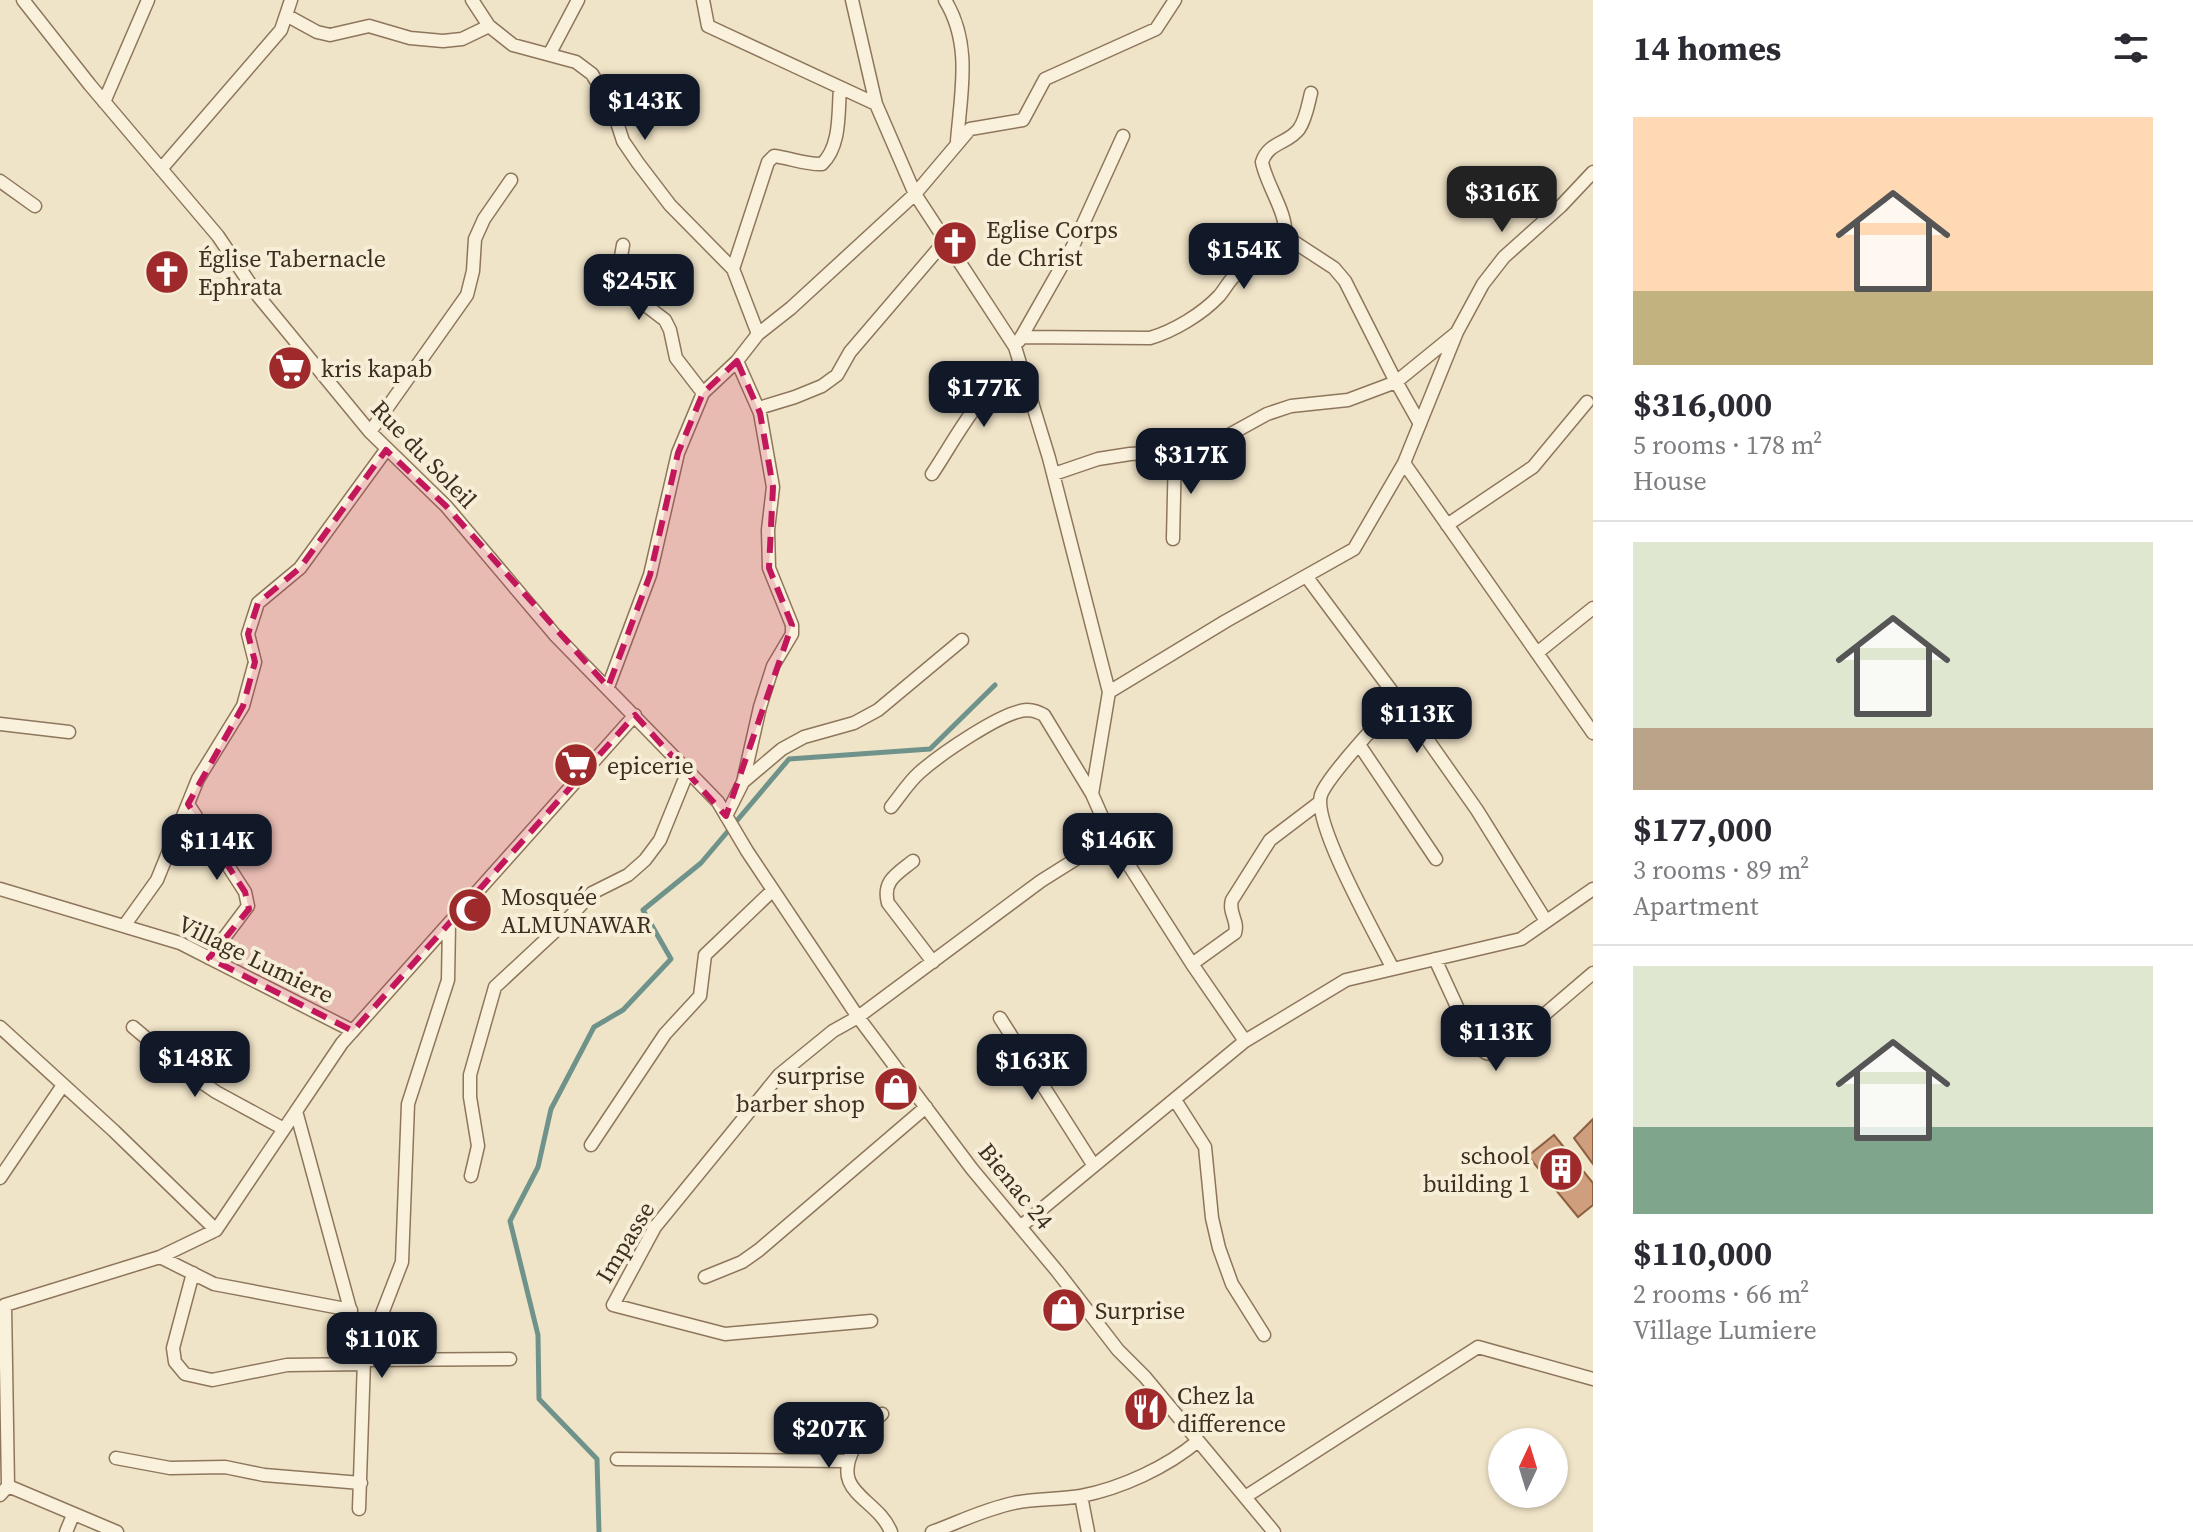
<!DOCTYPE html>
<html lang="en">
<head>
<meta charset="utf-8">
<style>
	:root { --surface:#fff; --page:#f7f7f7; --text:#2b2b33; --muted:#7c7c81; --line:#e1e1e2; --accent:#111827 }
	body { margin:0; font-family:"Source Serif 4",serif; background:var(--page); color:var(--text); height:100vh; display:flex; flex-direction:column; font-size:30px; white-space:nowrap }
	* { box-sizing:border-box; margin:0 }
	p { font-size:26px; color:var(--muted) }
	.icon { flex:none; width:44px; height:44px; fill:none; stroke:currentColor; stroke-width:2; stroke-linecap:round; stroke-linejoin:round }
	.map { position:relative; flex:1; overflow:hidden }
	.panel { display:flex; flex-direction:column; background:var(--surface); width:600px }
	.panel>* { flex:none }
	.needle { width:52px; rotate:4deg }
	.controls { position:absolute; left:1488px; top:1428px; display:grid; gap:16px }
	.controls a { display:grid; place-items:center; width:80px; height:80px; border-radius:50%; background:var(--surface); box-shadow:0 2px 6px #0004; font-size:40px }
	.price { position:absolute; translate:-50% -68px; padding:0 18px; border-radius:16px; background:var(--accent); color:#fff; font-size:26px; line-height:52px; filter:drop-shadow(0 2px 4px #0008) }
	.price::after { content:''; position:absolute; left:50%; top:48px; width:24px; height:18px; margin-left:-12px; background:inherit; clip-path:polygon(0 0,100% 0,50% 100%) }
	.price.selected { background:#222; color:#fff }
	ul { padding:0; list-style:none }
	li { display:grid; align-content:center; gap:16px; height:424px; padding:0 40px }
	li+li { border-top:2px solid var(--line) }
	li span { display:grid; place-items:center; height:248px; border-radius:0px; color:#555 }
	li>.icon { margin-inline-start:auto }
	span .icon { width:144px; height:144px; fill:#fffc; stroke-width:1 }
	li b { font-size:34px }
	h2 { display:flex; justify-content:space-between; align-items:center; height:96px; padding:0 40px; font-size:34px }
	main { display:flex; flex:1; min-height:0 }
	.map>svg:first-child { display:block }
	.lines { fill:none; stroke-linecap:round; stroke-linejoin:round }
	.stream { stroke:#6f938a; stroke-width:5 }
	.building { fill:#cf9f7d; stroke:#8d5f41; stroke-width:2 }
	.street-casing { stroke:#8d765c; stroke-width:15 }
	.street { stroke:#faf1dc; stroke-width:12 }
	.marked { fill:#c2185b; fill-opacity:0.2; stroke:#c2185b; stroke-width:6; stroke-dasharray:16 10; stroke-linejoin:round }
	.labels { text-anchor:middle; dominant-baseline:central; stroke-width:8; stroke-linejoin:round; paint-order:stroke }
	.poi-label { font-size:24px; fill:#3d2e20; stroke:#f7eed8; text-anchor:start }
	.street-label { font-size:24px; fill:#3d2e20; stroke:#f7eed8 }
</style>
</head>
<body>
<main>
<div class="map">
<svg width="1593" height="1532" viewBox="0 0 1593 1532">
	<rect width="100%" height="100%" fill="#f0e4c8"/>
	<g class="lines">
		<path class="stream" d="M599,1532L597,1459L539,1399L538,1335L510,1221L538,1167L551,1109L594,1027L623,1010L671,959L643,910L701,863L789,759L930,749L995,685"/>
	</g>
	<path class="building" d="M171,255L183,266L163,290L151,278Z
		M1593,1119V1164L1574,1138Z
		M1554,1135L1593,1183V1205L1578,1217L1528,1156Z"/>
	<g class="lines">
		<g class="street-casing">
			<path id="street" d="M23,0L90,85L218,236L259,297L370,432L446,506L555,635L718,802L747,851L858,1017L972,1169L1057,1271L1118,1350L1145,1377L1274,1532
				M472,0L489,26L513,45L576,62L592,74L612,107L623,141L638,163L670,205L733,269L758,334
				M703,0L708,26L876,104
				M852,0L876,104L915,194L1015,347L1049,458L1109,692L1092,794L1111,837L1192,964L1245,1041
				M945,0C972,44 961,92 957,141
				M286,15L317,32L330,35L369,26L410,38L443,41L462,39L489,26
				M550,53L578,0
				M104,102L148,0
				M161,169L281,30L291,0
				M0,181L35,206
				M1285,236L1334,268L1345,281L1393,376L1420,424
				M623,245L617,279L619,285L665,320L670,330L676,358L703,393
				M733,269L768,162L774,156C790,158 807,165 822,164C841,146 838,113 840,88
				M1021,337L1150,338C1174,331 1202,314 1219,296C1226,288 1230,278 1239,272C1255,261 1282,257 1285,233C1287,213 1266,184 1262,162C1268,142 1288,144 1299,129C1306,119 1308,105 1311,93
				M1019,341L1073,246L1123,136
				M759,408L795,397L822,386L837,375L850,352L945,241
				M370,432L467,295L473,271L475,239L484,219L511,180
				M1404,463L1593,733
				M932,474C957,437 980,387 1021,367
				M1054,474L1098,459L1130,454L1184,451L1209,446L1267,414L1291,406L1348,400L1396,382L1455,334
				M1447,525L1533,467L1587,402
				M1173,539L1175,452
				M1306,576L1420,729L1477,810L1546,921
				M1537,653L1593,608
				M608,687L650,575L678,453L703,393L737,361L758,334L791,308L915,194L970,129L1023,120L1045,79L1156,29L1175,0
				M1109,692L1226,621L1354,549L1404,463L1457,332L1483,284L1504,257L1561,206L1593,172
				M0,724L69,732
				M1360,746L1436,859
				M743,782L782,749L804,737L854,723L878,710L962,640
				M188,804L245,892L248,906L209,958
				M891,807C900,796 908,783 919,773C938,756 1002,711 1027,710C1034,710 1038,712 1044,715L1092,794
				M726,816L743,782L760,707L773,666L792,634V625L769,568L768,530L773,487L760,413L737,361
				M913,861C897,874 882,881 888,903L933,962
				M0,889L180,943L353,1031
				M124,926L157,880L198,779L243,706L255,662L248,634L258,603L300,568L386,450
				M1435,959L1475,1046L1486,1053L1497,1055L1593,973
				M1192,964L1235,933C1239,921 1228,913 1232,900L1270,840L1320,802
				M1393,969C1378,939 1312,823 1321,795C1328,775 1382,719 1398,700
				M1000,1018L1094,1166
				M0,1027L114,1131L216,1230
				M133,1027L184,1070L216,1092L284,1129
				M1175,1100L1205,1147L1212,1218L1219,1248L1232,1284L1264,1335
				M296,1111L364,1360L402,1262L408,1104L448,980L449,924
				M591,1145L665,1034L700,996L705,955L773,890
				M471,1176L478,1146L470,1097V1075L495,987L567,920L592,893L628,875L645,860L660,840L688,771
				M0,1178L63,1085
				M1020,1227L1245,1041L1346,980L1521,939L1593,889
				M160,1257L214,1284L351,1310
				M193,1273L173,1348L175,1362L185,1374L212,1380L287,1365L364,1364
				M705,1277L742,1262L759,1250L926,1107
				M871,1321L725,1334L613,1305L655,1227L779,1075L833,1031L858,1017L1041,881L1111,837
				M882,1414C869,1423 861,1434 854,1448C830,1494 877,1497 891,1532
				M116,1458L170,1468L225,1467L264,1475L361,1483
				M617,1459L847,1461
				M8,1486L117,1532
				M0,1495L8,1486L5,1305L160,1257L216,1230L342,1043L635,715
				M1081,1496L1088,1532
				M1245,1497L1478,1347L1593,1379
				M359,1509L364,1360L510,1359
				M66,1532L73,1515
				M932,1532C959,1522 985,1509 1014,1503C1036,1498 1059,1500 1081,1496C1122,1488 1167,1467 1198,1441"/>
		</g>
		<use href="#street" class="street"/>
	</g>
	<path class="marked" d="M737,361L760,413L773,487L769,568L792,625L726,816L635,715L353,1031L209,958L249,909L245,892L188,804L243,706L255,662L248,634L258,603L300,568L386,450L446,506L608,687L650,575L678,453L703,393Z"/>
	<defs>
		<g id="church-disc" transform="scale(2.3)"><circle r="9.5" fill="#9e2a2b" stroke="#f7eed8"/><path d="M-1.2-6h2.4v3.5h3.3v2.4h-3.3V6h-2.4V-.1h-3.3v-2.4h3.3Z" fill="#fff"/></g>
		<g id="supermarket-disc" transform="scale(2.3)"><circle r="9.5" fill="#9e2a2b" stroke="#f7eed8"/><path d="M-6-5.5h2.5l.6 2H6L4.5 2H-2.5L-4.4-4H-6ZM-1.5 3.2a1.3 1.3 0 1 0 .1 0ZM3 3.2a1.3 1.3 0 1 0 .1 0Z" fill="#fff"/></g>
		<g id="mosque-disc" transform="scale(2.3)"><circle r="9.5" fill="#9e2a2b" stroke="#f7eed8"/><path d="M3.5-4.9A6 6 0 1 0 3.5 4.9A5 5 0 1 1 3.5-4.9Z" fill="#fff"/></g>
		<g id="shop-disc" transform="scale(2.3)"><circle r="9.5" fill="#9e2a2b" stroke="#f7eed8"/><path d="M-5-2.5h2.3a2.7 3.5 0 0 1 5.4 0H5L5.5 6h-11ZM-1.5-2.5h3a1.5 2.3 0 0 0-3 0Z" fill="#fff"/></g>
		<g id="building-disc" transform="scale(2.3)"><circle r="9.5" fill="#9e2a2b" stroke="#f7eed8"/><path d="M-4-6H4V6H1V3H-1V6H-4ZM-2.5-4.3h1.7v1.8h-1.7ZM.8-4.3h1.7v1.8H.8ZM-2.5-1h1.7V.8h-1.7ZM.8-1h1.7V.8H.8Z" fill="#fff"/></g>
		<g id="restaurant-disc" transform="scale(2.3)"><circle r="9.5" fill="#9e2a2b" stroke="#f7eed8"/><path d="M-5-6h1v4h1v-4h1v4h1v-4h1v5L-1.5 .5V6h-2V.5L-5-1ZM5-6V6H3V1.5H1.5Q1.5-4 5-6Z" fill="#fff"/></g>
	</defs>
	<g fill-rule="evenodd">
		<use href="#church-disc" x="955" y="243"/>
		<use href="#church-disc" x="167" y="272"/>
		<use href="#supermarket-disc" x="290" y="368"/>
		<use href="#supermarket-disc" x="576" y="765"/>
		<use href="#mosque-disc" x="470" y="910"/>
		<use href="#shop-disc" x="896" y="1089"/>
		<use href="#building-disc" x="1561" y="1169"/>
		<use href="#shop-disc" x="1064" y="1310"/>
		<use href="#restaurant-disc" x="1146" y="1409"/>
	</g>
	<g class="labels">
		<g class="poi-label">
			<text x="986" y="229">Eglise Corps<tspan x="986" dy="28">de Christ</tspan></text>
			<text x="198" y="258">Église Tabernacle<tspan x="198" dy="28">Ephrata</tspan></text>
			<text x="321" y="368">kris kapab</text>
			<text x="607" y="765">epicerie</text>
			<text x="501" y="896">Mosquée<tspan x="501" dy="28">ALMUNAWAR</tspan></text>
			<text x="865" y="1075" text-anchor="end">surprise<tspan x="865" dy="28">barber shop</tspan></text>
			<text x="1530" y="1155" text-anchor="end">school<tspan x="1530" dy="28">building 1</tspan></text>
			<text x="1095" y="1310">Surprise</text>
			<text x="1177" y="1395">Chez la<tspan x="1177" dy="28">difference</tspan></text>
		</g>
		<g class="street-label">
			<text transform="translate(424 454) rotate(46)">Rue du Soleil</text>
			<text transform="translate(256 959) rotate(26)">Village Lumiere</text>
			<text transform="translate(1016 1186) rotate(51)">Bienac 24</text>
			<text transform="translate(625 1242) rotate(-59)">Impasse</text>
		</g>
	</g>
</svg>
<div class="controls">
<a><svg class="needle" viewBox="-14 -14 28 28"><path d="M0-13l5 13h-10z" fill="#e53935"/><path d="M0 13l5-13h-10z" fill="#7c7c81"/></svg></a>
</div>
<b class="price" style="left:645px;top:142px">$143K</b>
<b class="price selected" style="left:1502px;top:234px">$316K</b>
<b class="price" style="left:1244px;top:291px">$154K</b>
<b class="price" style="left:639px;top:322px">$245K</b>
<b class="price" style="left:984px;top:429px">$177K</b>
<b class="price" style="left:1191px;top:496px">$317K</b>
<b class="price" style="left:1417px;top:755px">$113K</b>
<b class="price" style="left:1118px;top:881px">$146K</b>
<b class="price" style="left:217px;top:882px">$114K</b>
<b class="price" style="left:1496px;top:1073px">$113K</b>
<b class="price" style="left:195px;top:1099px">$148K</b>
<b class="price" style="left:1032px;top:1102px">$163K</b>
<b class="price" style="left:382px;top:1380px">$110K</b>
<b class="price" style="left:829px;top:1470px">$207K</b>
</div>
<section class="panel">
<h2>14 homes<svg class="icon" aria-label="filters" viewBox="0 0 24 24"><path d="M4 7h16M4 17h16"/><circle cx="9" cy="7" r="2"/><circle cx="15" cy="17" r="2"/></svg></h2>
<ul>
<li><span style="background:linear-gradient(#ffd9b3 70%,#c2b280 0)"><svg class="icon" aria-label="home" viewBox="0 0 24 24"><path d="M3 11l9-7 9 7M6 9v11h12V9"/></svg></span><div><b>$316,000</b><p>5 rooms · 178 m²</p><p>House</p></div></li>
<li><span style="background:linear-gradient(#dfe7d0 75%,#b9a48a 0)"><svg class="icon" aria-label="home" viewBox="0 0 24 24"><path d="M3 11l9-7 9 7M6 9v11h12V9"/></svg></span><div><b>$177,000</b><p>3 rooms · 89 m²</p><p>Apartment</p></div></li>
<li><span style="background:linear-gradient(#dfe7d0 65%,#7fa58c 0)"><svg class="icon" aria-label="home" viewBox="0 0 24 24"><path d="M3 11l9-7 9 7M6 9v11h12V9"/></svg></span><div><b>$110,000</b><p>2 rooms · 66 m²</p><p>Village Lumiere</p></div></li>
</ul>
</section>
</main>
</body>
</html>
